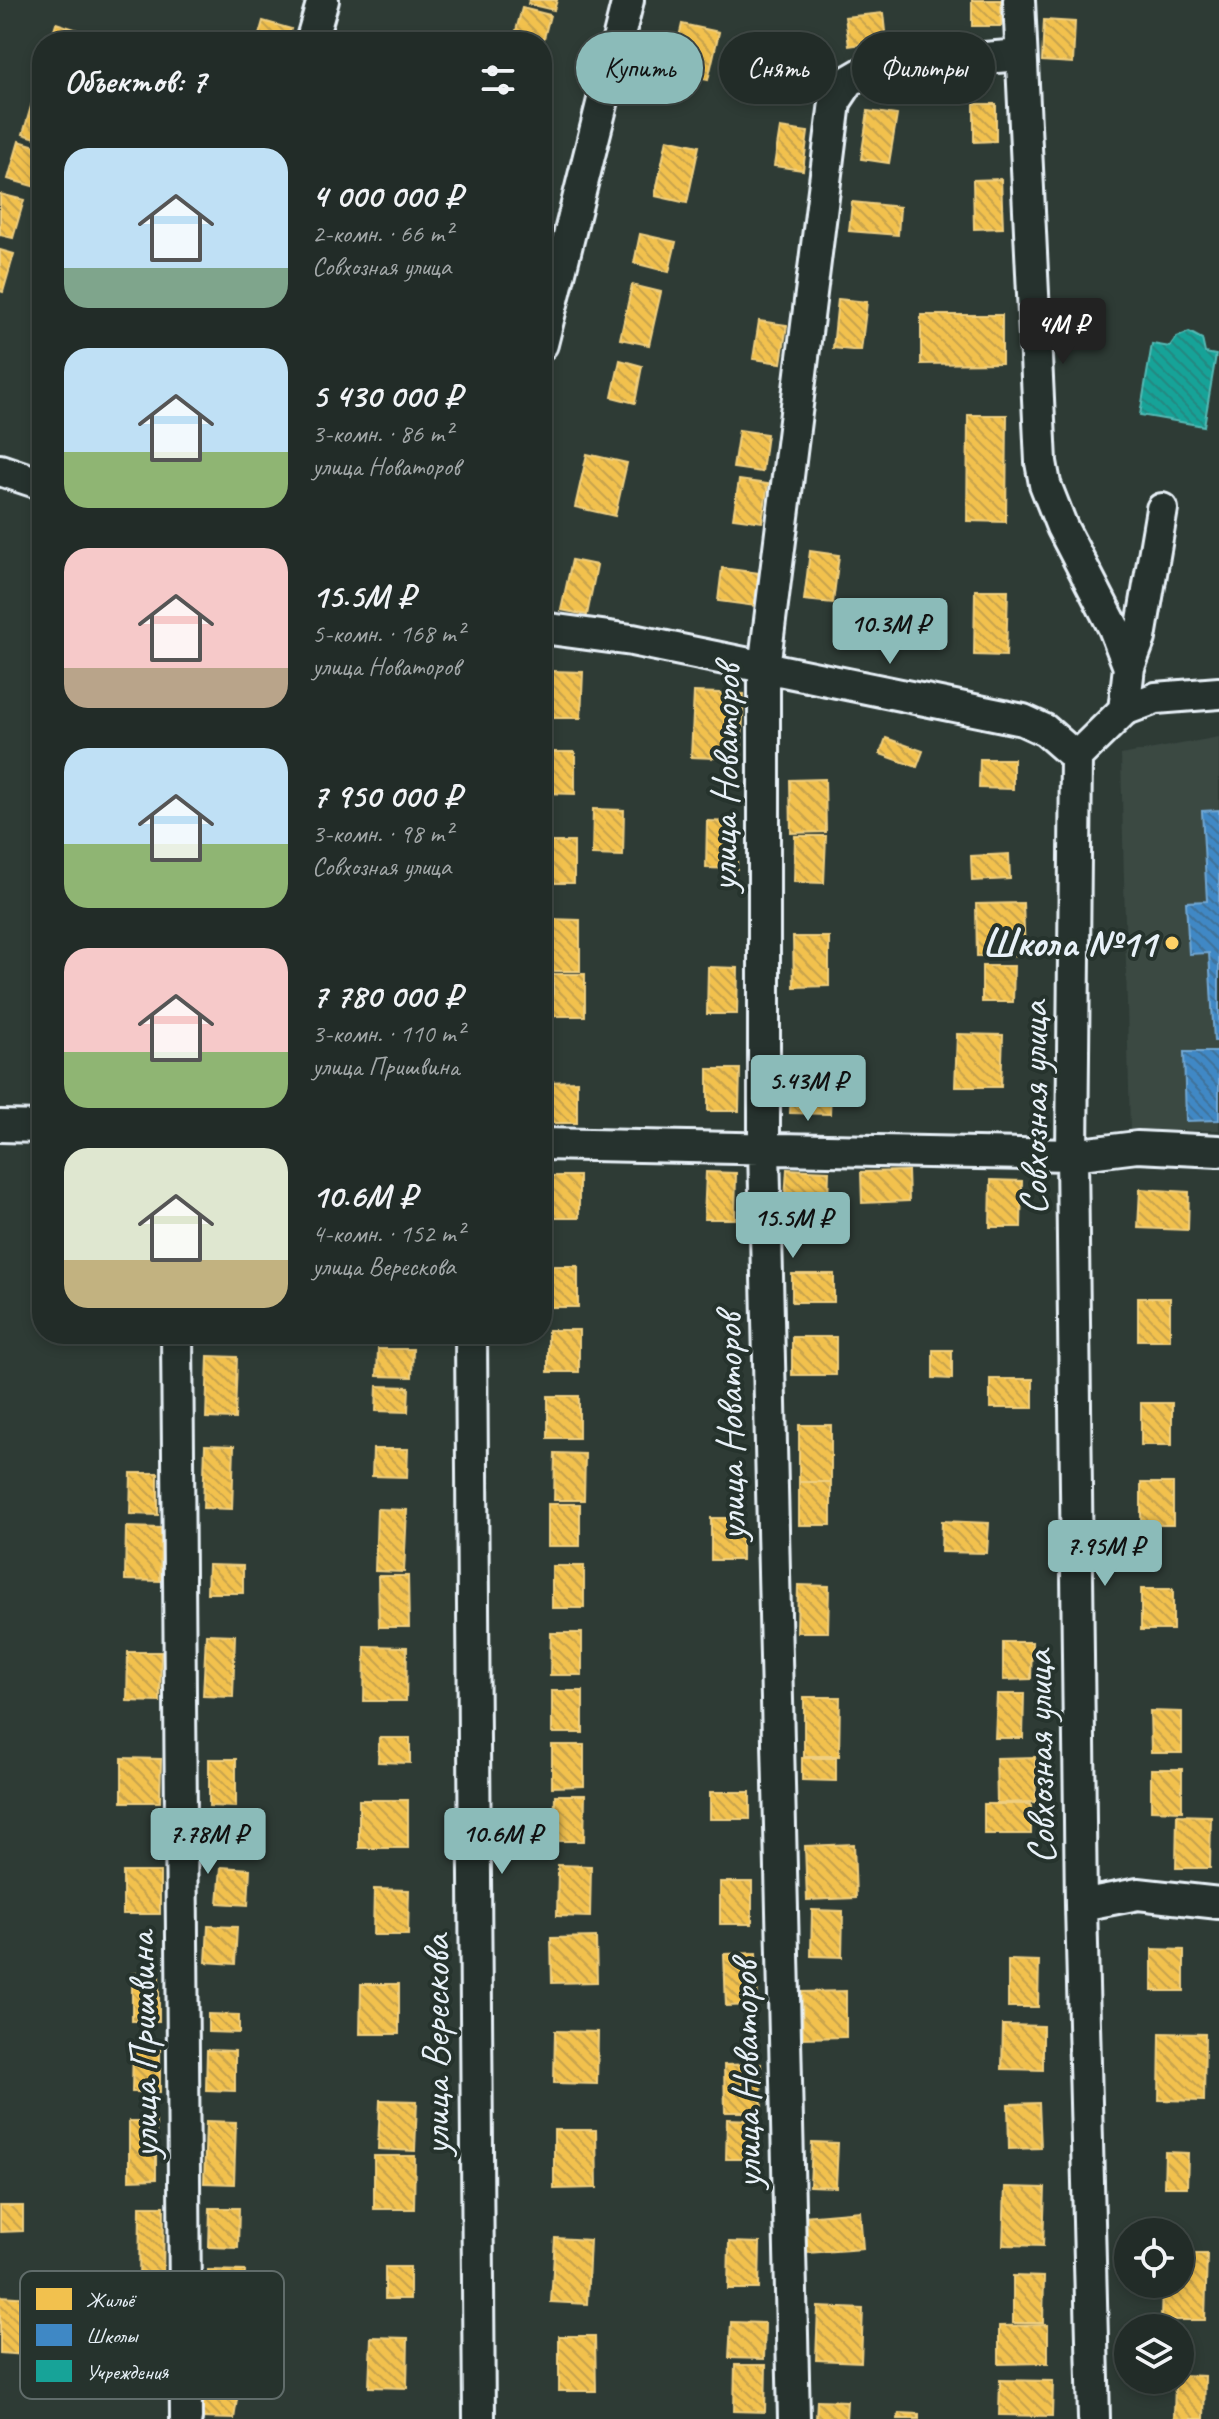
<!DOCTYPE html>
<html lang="ru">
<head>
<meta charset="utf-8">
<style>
	:root { --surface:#222c28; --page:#2a3430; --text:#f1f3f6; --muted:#a2a7a8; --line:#3f4845; --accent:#8bbbb9 }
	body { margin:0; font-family:Caveat,sans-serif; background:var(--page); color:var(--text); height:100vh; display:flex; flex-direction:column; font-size:30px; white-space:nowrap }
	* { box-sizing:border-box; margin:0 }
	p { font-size:26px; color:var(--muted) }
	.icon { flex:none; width:44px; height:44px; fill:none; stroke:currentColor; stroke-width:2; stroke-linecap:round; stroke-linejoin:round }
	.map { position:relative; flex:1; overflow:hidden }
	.details { position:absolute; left:32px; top:32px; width:520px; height:1312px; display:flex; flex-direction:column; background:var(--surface); border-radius:32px; box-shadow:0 4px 12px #0003,0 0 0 2px var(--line) }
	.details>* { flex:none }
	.guide { position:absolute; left:576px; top:32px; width:522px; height:72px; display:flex; gap:16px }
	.buttons { position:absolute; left:1114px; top:2218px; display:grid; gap:16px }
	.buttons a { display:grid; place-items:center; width:80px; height:80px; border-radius:50%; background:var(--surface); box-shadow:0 4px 12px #0003,0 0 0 2px var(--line); font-size:40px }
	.price { position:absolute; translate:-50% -68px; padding:0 18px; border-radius:8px; background:var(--accent); color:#111; font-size:26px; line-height:52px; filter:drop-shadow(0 2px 4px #0008) }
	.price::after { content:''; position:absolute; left:50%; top:48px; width:24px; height:18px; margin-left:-12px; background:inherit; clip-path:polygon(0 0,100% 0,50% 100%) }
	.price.selected { background:#222; color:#fff }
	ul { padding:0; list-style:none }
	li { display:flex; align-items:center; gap:24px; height:200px; padding:0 32px }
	li span { display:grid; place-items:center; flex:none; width:224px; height:160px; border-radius:24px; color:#555 }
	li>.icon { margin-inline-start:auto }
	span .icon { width:96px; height:96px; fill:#fffc; stroke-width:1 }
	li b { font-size:34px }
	h2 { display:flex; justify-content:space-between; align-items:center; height:96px; padding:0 32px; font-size:34px }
	.tag { padding:0 28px; border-radius:36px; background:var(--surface); box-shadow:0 4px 12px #0003,0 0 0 2px var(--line); font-size:28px; line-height:72px }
	.tag.selected { background:var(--accent); color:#111 }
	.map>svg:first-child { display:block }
	.built { fill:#3b4843 }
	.homes { fill:url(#homes-back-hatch); stroke:#efcf81; stroke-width:2 }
	.schools { fill:url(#schools-back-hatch); stroke:#72a8d4; stroke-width:2 }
	.public { fill:url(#public-back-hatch); stroke:#56bab5; stroke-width:2 }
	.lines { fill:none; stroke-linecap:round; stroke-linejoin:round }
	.minor-casing { stroke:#e8f1f8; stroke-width:36 }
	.minor { stroke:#26332d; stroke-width:30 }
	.poi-dot { fill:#ffd166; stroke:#26332d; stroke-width:3 }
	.labels { text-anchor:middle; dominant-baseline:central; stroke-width:8; stroke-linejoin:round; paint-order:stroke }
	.street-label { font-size:40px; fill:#e8f1f8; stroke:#26332d }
	.poi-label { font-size:40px; font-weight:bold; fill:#e8f1f8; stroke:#26332d; text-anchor:end }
	.key { fill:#26332d; stroke:#606c6a; stroke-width:2 }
	.key-label { font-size:22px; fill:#e8f1f8 }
</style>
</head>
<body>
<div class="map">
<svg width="1219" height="2419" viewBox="0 0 1219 2419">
	<defs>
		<pattern id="homes-back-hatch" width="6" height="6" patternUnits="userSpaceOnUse" patternTransform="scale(2)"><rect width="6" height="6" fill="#f2c14e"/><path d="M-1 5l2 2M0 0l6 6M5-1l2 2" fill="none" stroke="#c7a34d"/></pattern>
		<pattern id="schools-back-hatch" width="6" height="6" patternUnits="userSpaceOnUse" patternTransform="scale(2)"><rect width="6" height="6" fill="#3f88c5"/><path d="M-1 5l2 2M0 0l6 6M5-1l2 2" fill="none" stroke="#41729a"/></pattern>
		<pattern id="public-back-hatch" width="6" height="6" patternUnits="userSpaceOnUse" patternTransform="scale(2)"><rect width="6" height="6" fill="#17a398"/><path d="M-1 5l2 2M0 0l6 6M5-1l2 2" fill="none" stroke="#258881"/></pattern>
	</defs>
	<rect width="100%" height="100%" fill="#2e3b35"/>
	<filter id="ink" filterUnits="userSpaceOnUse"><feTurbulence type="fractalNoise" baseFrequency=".0125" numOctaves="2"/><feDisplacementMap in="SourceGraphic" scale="16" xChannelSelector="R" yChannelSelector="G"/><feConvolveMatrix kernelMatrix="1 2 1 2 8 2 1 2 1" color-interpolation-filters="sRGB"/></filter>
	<g filter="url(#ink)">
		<path class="built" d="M1219,737V1130L1130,1131L1121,755Z"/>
		<path class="homes" d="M529,0H557L554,10L528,4Z
			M972,0H1001V26H972Z
			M522,8L550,15L542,46V42H513Z
			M883,13L886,41L849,46L845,17Z
			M1044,20L1075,22L1073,63L1042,61Z
			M263,21L291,29L287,42H257Z
			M56,23L93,35L91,42H50Z
			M682,24L719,32L708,80L671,72Z
			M34,96L42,99V140L23,134Z
			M974,104H996V141L974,142Z
			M868,111L897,115L889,163L861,159Z
			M780,128L808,132L803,170L774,166Z
			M667,139L699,146L687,203L655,196Z
			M19,141L42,148V166L36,187L8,179Z
			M1001,179L1003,228L974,229L973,180Z
			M0,194L24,200L13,238L0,235Z
			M852,202L900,207L898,235L849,231Z
			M640,234L676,242L669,272L634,263Z
			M0,250L14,254L3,292L0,291Z
			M632,285L661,292L649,345L620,339Z
			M838,299L867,302L861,351L833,348Z
			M921,315H1002V363L921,364Z
			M759,321L787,325L781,363L753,359Z
			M620,360L642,366L635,403L612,397Z
			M968,415H1007L1006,522L967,521Z
			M739,430L767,434L762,472L733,468Z
			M587,454L627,463L615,516L575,507Z
			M739,480L768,484L762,522L733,518Z
			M810,551L839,555L833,603L804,600Z
			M572,560L597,565L587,615L561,610Z
			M722,568L760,573L755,606L718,601Z
			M975,590H1008L1006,656L974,655Z
			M897,614L929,616L928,639L896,638Z
			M552,671L583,672L581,718H551Z
			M694,692L744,694L741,759L691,757Z
			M886,738L923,751L917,767L880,754Z
			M543,752H575V794L543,793Z
			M980,759H1013V789L979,788Z
			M825,779L826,832L791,833L790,780Z
			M593,809L624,810L623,856L592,855Z
			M707,821L738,822L737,869L706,868Z
			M795,836H826L824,883L794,882Z
			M543,842H574V883H543Z
			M1009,854L1010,879L972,881L971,856Z
			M1023,903L1025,955L977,956L976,904Z
			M550,919L580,920V971H550Z
			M793,937H829V986L794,987Z
			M982,966H1014L1013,1002H982Z
			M708,967L738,968L737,1014H707Z
			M553,974H585V1016H553Z
			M957,1034L1003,1035L1001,1087H955Z
			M792,1064L832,1065L830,1114L790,1113Z
			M708,1069H740L739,1111H708Z
			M577,1081V1123H545V1082Z
			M787,1169L829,1171L828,1202L785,1200Z
			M908,1171L909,1201L862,1203L861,1172Z
			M706,1172L736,1173L735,1219H704Z
			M547,1176H579V1218H547Z
			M991,1180L1022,1181L1021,1227H990Z
			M1140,1189L1189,1192L1188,1230L1138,1228Z
			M546,1266H578V1307H546Z
			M792,1274H834V1302H792Z
			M1138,1298H1170V1340H1138Z
			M548,1330H579V1372H548Z
			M792,1337H836V1375H792Z
			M378,1349H413L412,1377L377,1376Z
			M933,1350H952V1379L933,1378Z
			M208,1356L237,1357L235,1419L206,1418Z
			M990,1379H1033V1408H990Z
			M377,1386L409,1387L408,1412L376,1411Z
			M548,1396H579V1438H548Z
			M1141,1403H1172V1445H1141Z
			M799,1425H831V1482H799Z
			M205,1445L234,1446L232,1509L203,1508Z
			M373,1449H408L407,1477L372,1476Z
			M555,1453L585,1454L584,1500H554Z
			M131,1473H158V1515L130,1514Z
			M799,1482H831V1525H799Z
			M1141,1483H1173V1525H1141Z
			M548,1504H580V1546H548Z
			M377,1509L407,1510L404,1572L375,1571Z
			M711,1518H742V1560H711Z
			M942,1521L989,1523L987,1553L941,1552Z
			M126,1527L161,1528L160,1581L125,1580Z
			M208,1565L243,1566V1593H207Z
			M552,1566H584V1608H552Z
			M378,1576H408L409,1627H379Z
			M798,1585L829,1586L828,1632H797Z
			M1141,1589H1173V1630H1141Z
			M551,1633H582V1675H550Z
			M206,1634L235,1635L233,1697L203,1696Z
			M1003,1642H1032L1031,1679L1003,1680Z
			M365,1646L407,1647L406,1701H364Z
			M128,1652H161L160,1702L127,1701Z
			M552,1691H583V1733H552Z
			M997,1694H1024L1023,1738H995Z
			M804,1697H840L839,1756H804Z
			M1150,1711L1182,1712V1753H1151Z
			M379,1738H410V1763L378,1762Z
			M552,1745H584V1786L552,1787Z
			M1035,1757L1036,1802L997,1803L996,1758Z
			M122,1758L161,1759L160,1802H122Z
			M802,1758H836V1781L802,1780Z
			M209,1759H236V1807L209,1806Z
			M1151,1769H1182V1811L1151,1810Z
			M710,1792H750V1819H710Z
			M555,1795H585L584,1841H554Z
			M359,1800H408V1848H359Z
			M984,1804H1031V1834H984Z
			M1177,1815L1211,1816L1210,1868H1176Z
			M854,1844L856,1898L807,1900L805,1846Z
			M558,1865L591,1866L590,1917L557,1916Z
			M221,1867L250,1869L248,1905L218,1903Z
			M123,1872H160V1914H123Z
			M720,1882H752V1924H720Z
			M374,1889L409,1890L408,1935H373Z
			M812,1910L843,1911L842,1957L811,1956Z
			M208,1926L237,1927L235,1964L206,1962Z
			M596,1937L597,1982L552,1983L551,1938Z
			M1152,1949L1184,1950V1991H1152Z
			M756,1953L758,2005L726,2006L724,1954Z
			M1008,1960L1039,1961L1038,2007H1008Z
			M132,1973L159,1974V2021H132Z
			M361,1984H399V2034H360Z
			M846,1991V2037L803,2038L802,1992Z
			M208,2014L239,2015V2033L208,2032Z
			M1003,2025L1043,2026V2070L1002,2069Z
			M555,2031L598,2032L597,2084L554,2083Z
			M1160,2033L1205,2034L1204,2101L1159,2100Z
			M133,2044H160V2092H132Z
			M207,2050L235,2051V2091L206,2090Z
			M761,2064L762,2112H725L724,2065Z
			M380,2100L417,2101L415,2151L378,2149Z
			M1039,2103L1041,2148L1009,2149L1008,2104Z
			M727,2119L752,2120V2159H726Z
			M129,2121H156V2179L129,2180Z
			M206,2121L236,2122L234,2184L204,2183Z
			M554,2130H596L597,2188L554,2189Z
			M812,2142L838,2143L836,2187L810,2186Z
			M1165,2152L1188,2153L1187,2187H1164Z
			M374,2156H415L414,2209H374Z
			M1005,2187L1045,2188L1043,2246L1003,2245Z
			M0,2206H23V2231L0,2232Z
			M140,2206H164L163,2285H139Z
			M210,2208H239L238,2248L209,2247Z
			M860,2211L863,2249L807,2253L804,2216Z
			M555,2238L590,2240L587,2304L551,2302Z
			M729,2242L760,2243L759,2289H728Z
			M1180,2254H1207L1205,2320H1161L1162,2284H1180Z
			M385,2267H410V2299H385Z
			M208,2270L245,2271L243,2321L206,2320Z
			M1013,2276L1044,2277L1043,2323H1013Z
			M0,2296L30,2298L26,2355L0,2353Z
			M818,2307L863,2309L861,2362L816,2360Z
			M731,2322L765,2323L764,2359L729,2358Z
			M1048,2325V2363L999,2364V2326Z
			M559,2336H595L596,2391H559Z
			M371,2337L408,2338L407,2388L369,2387Z
			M735,2365H766L765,2412L734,2411Z
			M209,2369L241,2373L234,2419L201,2418Z
			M1180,2375L1205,2376L1204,2419H1174L1175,2380H1180Z
			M1000,2380L1053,2381L1052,2416L999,2415Z
			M817,2400L847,2401L846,2419H816Z
			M899,2413L919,2414V2419H898Z"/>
		<path class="schools" d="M1219,810V1041H1214L1209,953L1189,954L1186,902L1207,901L1202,811Z
			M1184,1052H1219V1120L1186,1121Z"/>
		<path class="public" d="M1189,332L1202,339L1205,353L1216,355L1204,426L1140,415L1152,344L1170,347L1177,337Z"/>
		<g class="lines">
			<g class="minor-casing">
				<path id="minor" d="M1019,0L1041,462L1045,484L1062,527L1114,628L1129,667L1124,710
					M311,42L323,0
					M542,344L628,0
					M0,470L42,484
					M542,628L632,640L1023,720L1045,730L1076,757L1124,710L1156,698L1219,693
					M1129,667L1140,638L1162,509
					M1076,757L1072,1155L1081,1905L1094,2419
					M0,1126L42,1127
					M542,1144L1072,1155L1137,1147L1219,1151
					M177,1334L186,2419
					M471,1334L479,2419
					M1081,1905L1138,1894L1219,1903
					M794,2419L764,1149V668L835,102L849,81L873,67L1021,55"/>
			</g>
			<use href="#minor" class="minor"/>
		</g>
	</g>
	<circle class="poi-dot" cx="1172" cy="943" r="8"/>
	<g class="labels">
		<g class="street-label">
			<text transform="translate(725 778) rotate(-89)">улица Новаторов</text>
			<text transform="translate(1034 1108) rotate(-90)">Совхозная улица</text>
			<text transform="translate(730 1427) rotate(-91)">улица Новаторов</text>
			<text transform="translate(1040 1757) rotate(-91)">Совхозная улица</text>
			<text transform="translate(143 2045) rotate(-91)">улица Пришвина</text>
			<text transform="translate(436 2045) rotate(-90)">улица Верескова</text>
			<text transform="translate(746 2075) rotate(-91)">улица Новаторов</text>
		</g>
		<g class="poi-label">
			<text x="1156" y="943">Школа №11</text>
		</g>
	</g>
	<rect x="20" y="2271" width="264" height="128" rx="12" class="key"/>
	<rect x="36" y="2288" width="36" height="22" fill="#f2c14e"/>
	<rect x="36" y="2324" width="36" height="22" fill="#3f88c5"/>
	<rect x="36" y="2360" width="36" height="22" fill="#17a398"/>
	<g class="key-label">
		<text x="86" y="2307">Жильё</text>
		<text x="86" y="2343">Школы</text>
		<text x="86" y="2379">Учреждения</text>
	</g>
</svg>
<div class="buttons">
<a><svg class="icon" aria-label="locate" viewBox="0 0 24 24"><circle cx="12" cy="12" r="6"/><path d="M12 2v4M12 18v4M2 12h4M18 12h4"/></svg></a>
<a><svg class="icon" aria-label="layers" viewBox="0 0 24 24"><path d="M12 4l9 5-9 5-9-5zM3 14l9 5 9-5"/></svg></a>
</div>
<b class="price selected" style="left:1063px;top:366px">4M ₽</b>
<b class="price" style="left:890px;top:666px">10.3M ₽</b>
<b class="price" style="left:808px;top:1123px">5.43M ₽</b>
<b class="price" style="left:793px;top:1260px">15.5M ₽</b>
<b class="price" style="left:1105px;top:1588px">7.95M ₽</b>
<b class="price" style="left:208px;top:1876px">7.78M ₽</b>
<b class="price" style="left:502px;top:1876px">10.6M ₽</b>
<div class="guide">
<a class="tag selected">Купить</a>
<a class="tag">Снять</a>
<a class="tag">Фильтры</a>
</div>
<section class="details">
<h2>Объектов: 7<svg class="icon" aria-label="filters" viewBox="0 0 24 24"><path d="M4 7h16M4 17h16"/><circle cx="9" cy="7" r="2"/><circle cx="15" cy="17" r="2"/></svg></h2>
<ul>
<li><span style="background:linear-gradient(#bfe0f5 75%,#7fa58c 0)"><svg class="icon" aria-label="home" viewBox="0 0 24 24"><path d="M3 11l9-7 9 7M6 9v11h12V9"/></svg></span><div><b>4 000 000 ₽</b><p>2-комн. · 66 m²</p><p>Совхозная улица</p></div></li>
<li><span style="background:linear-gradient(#bfe0f5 65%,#8fb573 0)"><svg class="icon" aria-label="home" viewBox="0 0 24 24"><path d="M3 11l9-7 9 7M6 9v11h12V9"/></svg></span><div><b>5 430 000 ₽</b><p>3-комн. · 86 m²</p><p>улица Новаторов</p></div></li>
<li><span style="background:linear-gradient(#f6c9c9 75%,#b9a48a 0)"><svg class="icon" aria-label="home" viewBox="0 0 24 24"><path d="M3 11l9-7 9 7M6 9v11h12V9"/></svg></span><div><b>15.5M ₽</b><p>5-комн. · 168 m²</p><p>улица Новаторов</p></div></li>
<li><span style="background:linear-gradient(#bfe0f5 60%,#8fb573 0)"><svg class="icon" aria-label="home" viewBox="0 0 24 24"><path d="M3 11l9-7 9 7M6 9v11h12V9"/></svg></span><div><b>7 950 000 ₽</b><p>3-комн. · 98 m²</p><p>Совхозная улица</p></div></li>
<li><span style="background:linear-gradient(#f6c9c9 65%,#8fb573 0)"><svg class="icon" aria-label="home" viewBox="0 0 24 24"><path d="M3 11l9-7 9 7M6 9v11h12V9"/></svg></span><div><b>7 780 000 ₽</b><p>3-комн. · 110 m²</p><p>улица Пришвина</p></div></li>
<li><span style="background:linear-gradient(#dfe7d0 70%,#c2b280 0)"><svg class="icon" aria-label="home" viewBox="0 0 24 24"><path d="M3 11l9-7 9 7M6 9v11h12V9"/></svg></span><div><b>10.6M ₽</b><p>4-комн. · 152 m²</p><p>улица Верескова</p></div></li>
</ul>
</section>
</div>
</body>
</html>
